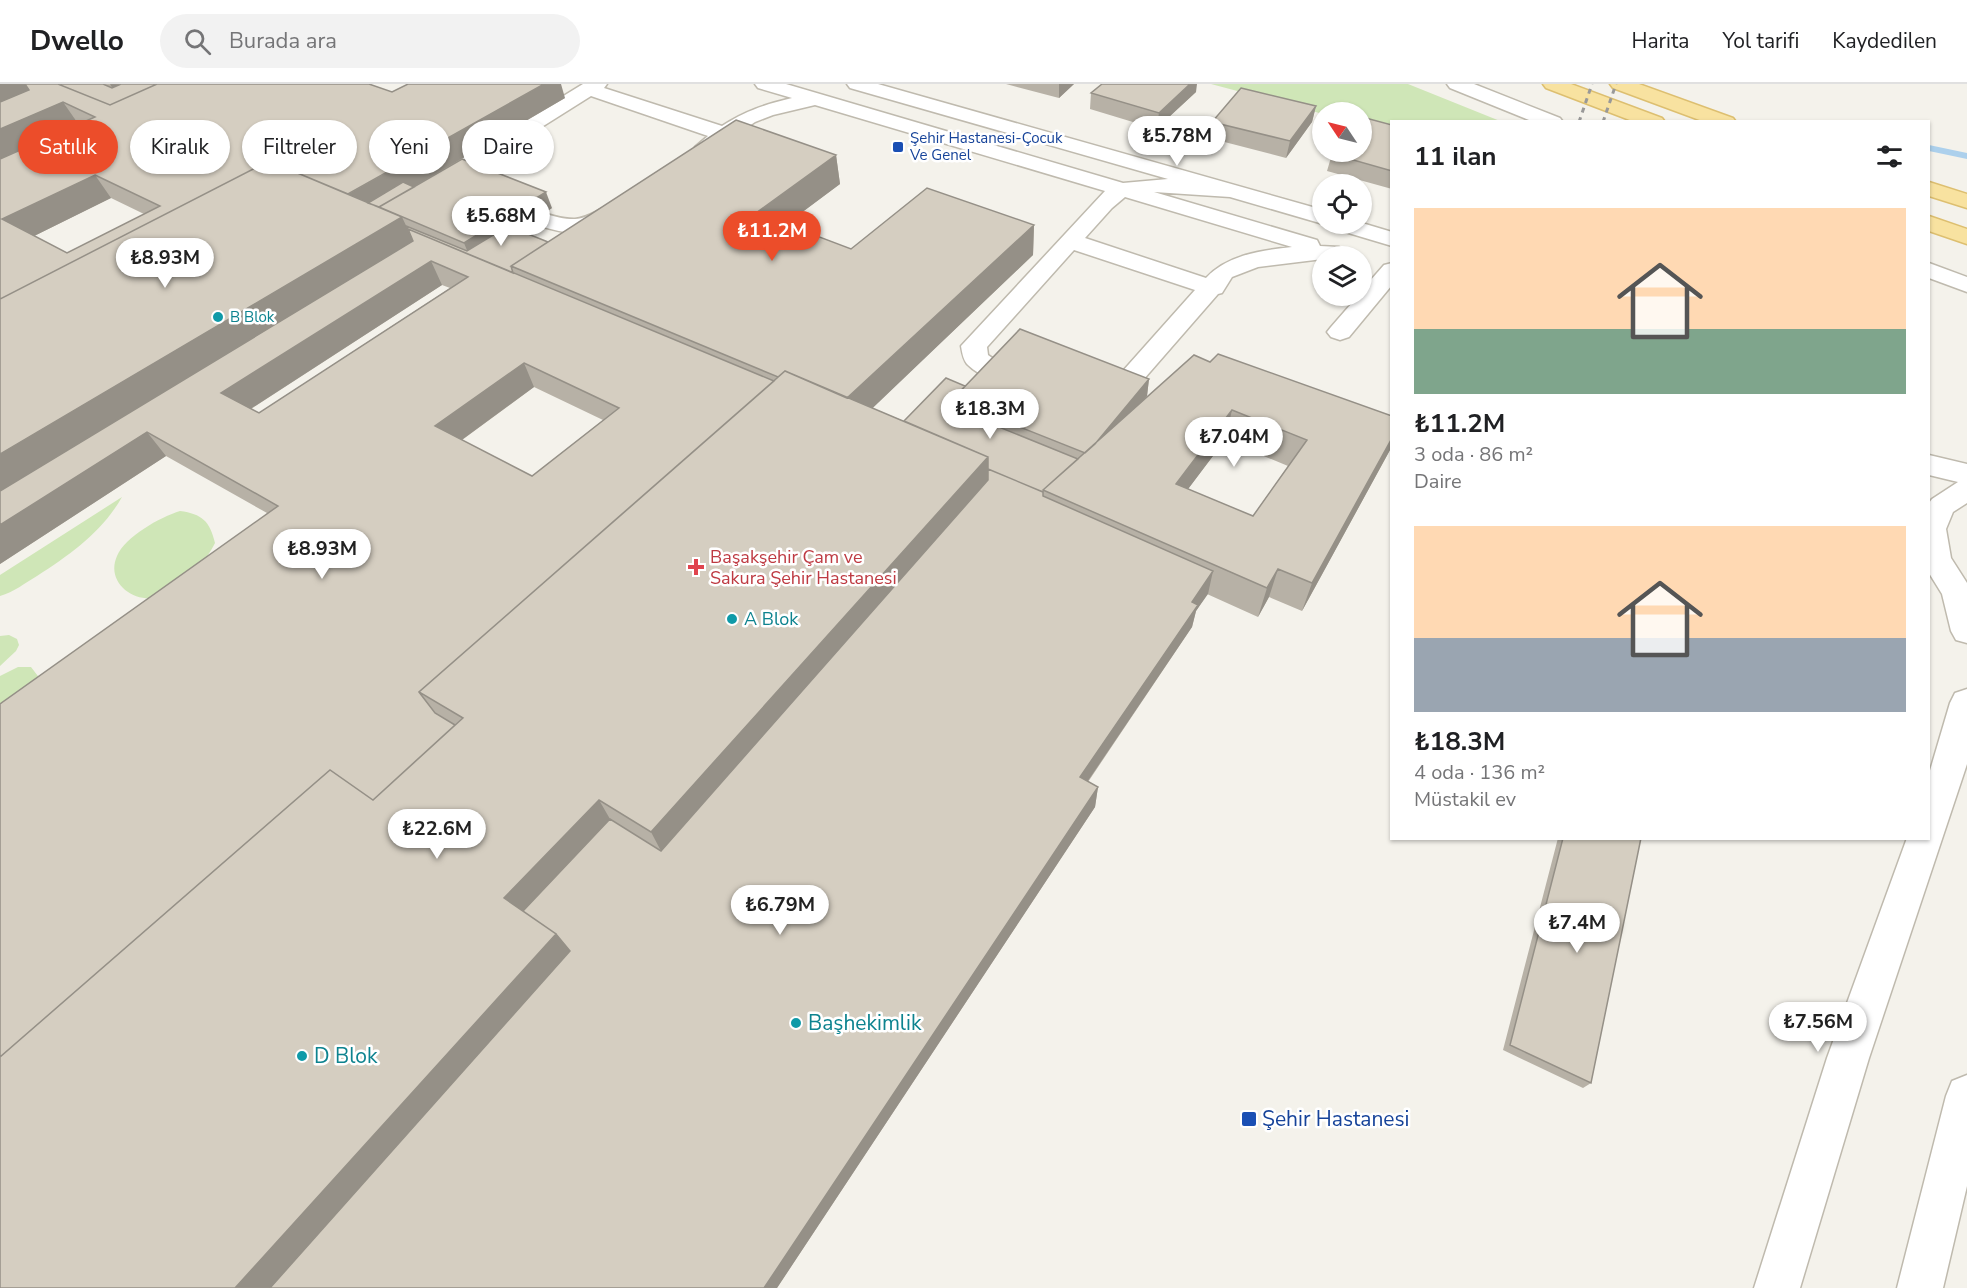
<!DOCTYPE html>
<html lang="tr">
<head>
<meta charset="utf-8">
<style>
	:root { --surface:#fff; --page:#f2f2f2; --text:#202124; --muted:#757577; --line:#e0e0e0; --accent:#ec4d2a }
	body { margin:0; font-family:"Nunito Sans",sans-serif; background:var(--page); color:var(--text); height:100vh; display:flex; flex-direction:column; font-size:22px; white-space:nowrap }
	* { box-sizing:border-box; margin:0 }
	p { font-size:20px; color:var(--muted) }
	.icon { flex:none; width:33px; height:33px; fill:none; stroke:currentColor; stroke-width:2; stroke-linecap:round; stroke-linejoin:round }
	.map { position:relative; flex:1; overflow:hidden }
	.panel { position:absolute; left:1390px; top:36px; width:540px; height:720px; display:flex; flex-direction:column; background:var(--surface); border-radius:0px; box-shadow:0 2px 4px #0004 }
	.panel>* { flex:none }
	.guide { position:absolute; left:18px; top:36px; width:570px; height:54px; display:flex; gap:12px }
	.needle { width:39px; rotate:305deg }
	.buttons { position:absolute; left:1312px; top:18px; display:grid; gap:12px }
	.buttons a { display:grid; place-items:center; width:60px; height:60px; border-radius:50%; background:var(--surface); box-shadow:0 2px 4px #0004; font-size:30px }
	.price { position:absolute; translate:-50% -51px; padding:0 14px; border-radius:21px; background:#fff; color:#222; font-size:20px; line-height:39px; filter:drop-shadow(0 2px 3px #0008) }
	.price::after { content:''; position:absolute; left:50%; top:36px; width:18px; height:14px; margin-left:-9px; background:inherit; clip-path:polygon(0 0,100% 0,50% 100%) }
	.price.active { background:var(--accent); color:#fff }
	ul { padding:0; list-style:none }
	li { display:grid; align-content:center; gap:12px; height:318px; padding:0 24px }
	li span { display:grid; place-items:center; height:186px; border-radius:0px; color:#555 }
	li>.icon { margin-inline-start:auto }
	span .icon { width:108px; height:108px; fill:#fffc; stroke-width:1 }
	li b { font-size:26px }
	h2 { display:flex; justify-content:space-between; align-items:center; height:72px; padding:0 24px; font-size:26px }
	.tag { padding:0 21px; border-radius:27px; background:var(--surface); box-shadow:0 2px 4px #0004; font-size:21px; line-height:54px }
	.tag.active { background:var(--accent); color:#fff }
	header { display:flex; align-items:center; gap:36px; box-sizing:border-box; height:84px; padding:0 30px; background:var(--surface); border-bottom:2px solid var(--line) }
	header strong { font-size:28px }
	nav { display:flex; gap:33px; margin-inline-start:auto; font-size:21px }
	.search { width:420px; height:54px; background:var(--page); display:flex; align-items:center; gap:15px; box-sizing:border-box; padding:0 21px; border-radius:33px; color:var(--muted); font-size:22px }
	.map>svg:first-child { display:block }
	.green { fill:#cfe6b7 }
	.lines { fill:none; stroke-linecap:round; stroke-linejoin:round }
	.stream { fill:#acd0ec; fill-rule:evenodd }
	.minor-casing { stroke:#bfbaae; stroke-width:3 }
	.major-casing { stroke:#ddbf70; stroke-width:3 }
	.minor { fill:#fff; fill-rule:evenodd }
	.major { fill:#f8e2a0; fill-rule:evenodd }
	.rail { stroke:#999; stroke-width:3; stroke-dasharray:5 5; stroke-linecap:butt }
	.wall { fill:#b7b1a6; fill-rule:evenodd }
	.shaded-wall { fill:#959087 }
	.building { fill:#d5cec1; stroke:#959087; stroke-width:1.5; fill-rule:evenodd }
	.transit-dot { fill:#1a4fb4; stroke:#fff; stroke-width:2 }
	.culture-dot { fill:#0f9aa8; stroke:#fff; stroke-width:2 }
	.health-dot { fill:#e0444e; stroke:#fff; stroke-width:2 }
	.labels { text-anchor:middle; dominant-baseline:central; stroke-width:5; stroke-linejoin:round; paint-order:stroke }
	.far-transit-label { font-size:15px; fill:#164399; stroke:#fff; text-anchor:start }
	.far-culture-label { font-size:15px; fill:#0d838f; stroke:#fff; text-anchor:start }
	.health-label { font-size:18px; fill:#be3a42; stroke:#fff; text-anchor:start }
	.culture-label { font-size:18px; fill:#0d838f; stroke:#fff; text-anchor:start }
	.near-culture-label { font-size:21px; fill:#0d838f; stroke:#fff; text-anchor:start }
	.near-transit-label { font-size:21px; fill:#164399; stroke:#fff; text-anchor:start }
</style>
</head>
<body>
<header>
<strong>Dwello</strong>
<div class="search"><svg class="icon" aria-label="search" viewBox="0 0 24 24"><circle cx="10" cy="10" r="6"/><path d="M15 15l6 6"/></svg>Burada ara</div>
<nav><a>Harita</a><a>Yol tarifi</a><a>Kaydedilen</a></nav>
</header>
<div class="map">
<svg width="1967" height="1204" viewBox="0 0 1967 1204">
	<rect width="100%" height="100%" fill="#f4f2eb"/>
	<path class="green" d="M1211,0H1408L1500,37L1392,38V49L1362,41V28H1323V30Z
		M122,413C102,448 71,470 37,492C25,499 14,508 0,512V491Z
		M180,427C202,430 210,437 215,459C206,477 197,484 182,496C175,501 167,511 159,513C135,520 105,499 117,472C125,453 160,433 180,427Z
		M9,551L17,555L19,561L16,567L0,582V552Z
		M18,583H31L44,600L0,647V592Z"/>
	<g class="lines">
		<path class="stream" d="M1929,61L1967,69V75L1929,67Z"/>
		<g class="minor-casing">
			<path id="minor" d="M583,0H607L604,4L722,42C745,27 766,20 792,14L758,4L755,0H786L1123,99L1168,95L850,4L847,0H878L1323,126V140L1230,113L1154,108L1317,156L1320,162L1339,163L1343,168L1340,172H1323V175L1258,183L1232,193L1222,209L1218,210L1123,319L1101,328L1092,325L1088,319L1092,313L1105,307L1195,206L1074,166L987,263L988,271C1003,283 1030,284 1040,299L1036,305C1019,310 979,293 967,280C963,275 962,268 961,262L1105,107L815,21L773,31L755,38L712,67L705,69L698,67L695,63L708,52L591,12L472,87L469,92L473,98L484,105C506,115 552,136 575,135C593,134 605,117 624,121L627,126C618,140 590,149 574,149C550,148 480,124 461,110C454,106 450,99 447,92L456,78ZM1125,113L1292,163C1262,166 1227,171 1206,194L1085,154L1112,124Z
				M1447,0H1474L1560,34L1563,38H1534L1450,4Z
				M1362,139L1392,148V162L1335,145L1332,140Z
				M1392,179V201L1349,253L1340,256L1331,253L1327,248L1331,243L1358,212H1362V206L1384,181Z
				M1929,179L1967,193V208L1929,194Z
				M1929,371L1967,380V419L1953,428L1946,445L1951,474L1967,499V559L1956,556L1951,547L1942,510L1929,489V419L1932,415L1958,398L1929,391Z
				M1967,605V680L1869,974L1800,1204H1754L1827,974L1907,754H1929V690L1950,619L1955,609Z
				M1967,991V1102L1943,1204H1897L1946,1012L1952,997Z"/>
		</g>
		<g class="major-casing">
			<path id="major" d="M1543,0H1571L1662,34L1665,38H1635L1546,4Z
				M1610,0H1639L1733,34L1736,38H1705L1613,4Z
				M1929,98L1967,110V124L1929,112Z
				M1929,132L1967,145V160L1929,147Z"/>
		</g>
		<use href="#minor" class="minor"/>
		<use href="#major" class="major"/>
		<path class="rail" d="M1579,38L1592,0
			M1603,38L1616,0"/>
	</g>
	<path class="wall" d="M0,0H369L392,8L565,14L414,103L552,124L518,146L548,158L836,71L840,100L786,140L851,165L1034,141L1033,171L872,324L904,337L965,302L1149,295L1147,312L1141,319L1194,271L1390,366L1302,527L1269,513L1258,533L1207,510L1196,527L1192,543L1088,698L1098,703L1095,723L777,1204H0L267,429L166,372L0,480ZM111,114L144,130L67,169L34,152ZM442,201L450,204L259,329L251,325ZM534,303L603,336L532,392L462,356ZM1225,356L1288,382L1253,432L1188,405Z
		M1006,0H1074L1059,14Z
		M1196,8L1156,45L1090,25L1091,9Z
		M1316,22L1312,38L1286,74L1209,54L1212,38Z
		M1392,41V105L1327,87L1332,70Z
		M1558,754H1641L1591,999L1583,1004L1503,966Z"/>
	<path class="shaded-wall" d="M0,0H25L63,18L79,41L0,76Z
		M110,0H144L117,12Z
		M544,0H561L565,14L360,134L338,116Z
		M1059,0H1074L1059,14Z
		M1190,0H1197L1196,8L1156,45L1159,29Z
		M1316,22L1312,38L1286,74L1290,57Z
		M836,71L840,100L761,159L756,129Z
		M95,91L111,114L20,159L2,135Z
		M546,108L552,124L471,176L464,159Z
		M402,133L424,180L147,348L166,372L0,480V370Z
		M1034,141L1033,171L856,340L842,319Z
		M431,177L442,201L238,333L221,309Z
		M524,279L534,303L448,366L435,342Z
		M1149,295L1147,312L1085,387L1086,370Z
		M1232,326L1225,356L1170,429L1176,400Z
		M1392,354V361L1390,366L1302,527L1312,499Z
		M988,373V420L671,786L651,748Z
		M1278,485L1269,513L1258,533L1267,504Z
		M1213,487L1208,510L1196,527L1192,543L1077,713L1080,693L1192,518Z
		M1098,703L1095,723L777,1204H764Z
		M599,716L621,754L538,845L504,814Z
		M556,850L584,884L303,1204H235Z"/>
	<path class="building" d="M25,0H58L110,21L157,0H369L392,8L408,0H544L348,110L269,77L0,215V75L95,33L63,18L0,45V18L29,6ZM95,91L160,122L67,169L2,135Z
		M58,0H103L112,4L121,0H157L110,21Z
		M1102,0H1190L1159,29L1091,9Z
		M1241,4L1316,22L1290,57L1212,38Z
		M1362,33L1392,41V87L1332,70L1334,68H1362Z
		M736,36L836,71L756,129L851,165L927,104L1034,141L847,314L785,287L778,293L511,182Z
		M462,75L546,108L464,159L379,123Z
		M269,77L402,133L0,370V215Z
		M403,98L414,103L379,123L368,119Z
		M406,142L467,167L508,142L548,158L511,182L513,189L408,145Z
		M408,145L774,297L419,608L435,629L455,641L373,716L330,686L0,973V620L278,422L147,348L0,441V407L413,157ZM431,177L468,193L259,329L221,309ZM524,279L619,324L532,392L435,342Z
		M1020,245L1149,295L1095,360L1085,369L952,316Z
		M1218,270L1392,332V354L1312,499L1278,485L1267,504L1043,406L1194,271L1210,278ZM1232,326L1307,356L1253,432L1176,400Z
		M785,287L988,373L651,748L599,716L504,814L556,850L235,1204H0V973L330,686L373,716L463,634L419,608Z
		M946,294L965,302L952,316V324L1078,375L1043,406V408L988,385V373L904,337Z
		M988,385L1043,408V412L1213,487L1192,518L1198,521L1080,693L1098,703L764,1204H270L570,867L556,850L523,827L610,735L661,767L988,396Z
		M1563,754H1641L1591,999L1510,961Z"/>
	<g class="transit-dot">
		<rect x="892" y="57" width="12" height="12" rx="3"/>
		<rect x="1241" y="1027" width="16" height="16" rx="3"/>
	</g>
	<g class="culture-dot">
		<circle cx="218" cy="233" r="6"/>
		<circle cx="732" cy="535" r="6"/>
		<circle cx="796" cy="939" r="6"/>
		<circle cx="302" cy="972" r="6"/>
	</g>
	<path class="health-dot" d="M693 474h6v6h6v6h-6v6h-6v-6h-6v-6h6z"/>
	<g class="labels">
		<g class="far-transit-label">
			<text x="910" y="54">Şehir Hastanesi-Çocuk<tspan x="910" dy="17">Ve Genel</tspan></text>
		</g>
		<g class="far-culture-label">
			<text x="230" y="233">B Blok</text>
		</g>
		<g class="health-label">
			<text x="710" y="473">Başakşehir Çam ve<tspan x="710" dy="21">Sakura Şehir Hastanesi</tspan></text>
		</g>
		<g class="culture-label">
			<text x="744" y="535">A Blok</text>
		</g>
		<g class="near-culture-label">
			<text x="808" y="939">Başhekimlik</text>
			<text x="314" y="972">D Blok</text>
		</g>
		<g class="near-transit-label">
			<text x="1262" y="1035">Şehir Hastanesi</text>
		</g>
	</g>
</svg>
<div class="buttons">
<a><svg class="needle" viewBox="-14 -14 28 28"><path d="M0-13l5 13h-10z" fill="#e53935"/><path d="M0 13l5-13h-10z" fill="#757577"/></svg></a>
<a><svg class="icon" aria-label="locate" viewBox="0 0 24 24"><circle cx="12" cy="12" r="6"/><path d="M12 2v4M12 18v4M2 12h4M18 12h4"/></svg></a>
<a><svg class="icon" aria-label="layers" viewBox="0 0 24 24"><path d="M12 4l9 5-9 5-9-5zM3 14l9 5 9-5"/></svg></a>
</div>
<b class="price" style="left:1177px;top:83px">₺5.78M</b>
<b class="price" style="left:501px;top:163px">₺5.68M</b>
<b class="price active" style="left:772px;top:178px">₺11.2M</b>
<b class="price" style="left:165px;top:205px">₺8.93M</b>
<b class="price" style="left:990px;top:356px">₺18.3M</b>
<b class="price" style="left:1234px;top:384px">₺7.04M</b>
<b class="price" style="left:322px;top:496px">₺8.93M</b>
<b class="price" style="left:437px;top:776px">₺22.6M</b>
<b class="price" style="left:780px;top:852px">₺6.79M</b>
<b class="price" style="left:1577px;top:870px">₺7.4M</b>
<b class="price" style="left:1818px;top:969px">₺7.56M</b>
<div class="guide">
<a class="tag active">Satılık</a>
<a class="tag">Kiralık</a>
<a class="tag">Filtreler</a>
<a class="tag">Yeni</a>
<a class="tag">Daire</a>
</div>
<section class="panel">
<h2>11 ilan<svg class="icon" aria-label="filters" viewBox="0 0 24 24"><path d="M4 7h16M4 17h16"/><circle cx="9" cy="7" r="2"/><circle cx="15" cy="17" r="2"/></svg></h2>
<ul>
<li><span style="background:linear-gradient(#ffd9b3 65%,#7fa58c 0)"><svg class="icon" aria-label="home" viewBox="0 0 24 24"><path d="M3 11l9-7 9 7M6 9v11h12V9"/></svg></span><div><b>₺11.2M</b><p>3 oda · 86 m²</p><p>Daire</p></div></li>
<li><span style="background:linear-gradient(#ffd9b3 60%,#9aa5b1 0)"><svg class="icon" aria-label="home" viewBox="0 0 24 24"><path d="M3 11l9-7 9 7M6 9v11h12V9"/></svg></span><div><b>₺18.3M</b><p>4 oda · 136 m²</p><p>Müstakil ev</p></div></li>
</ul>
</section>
</div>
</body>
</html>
